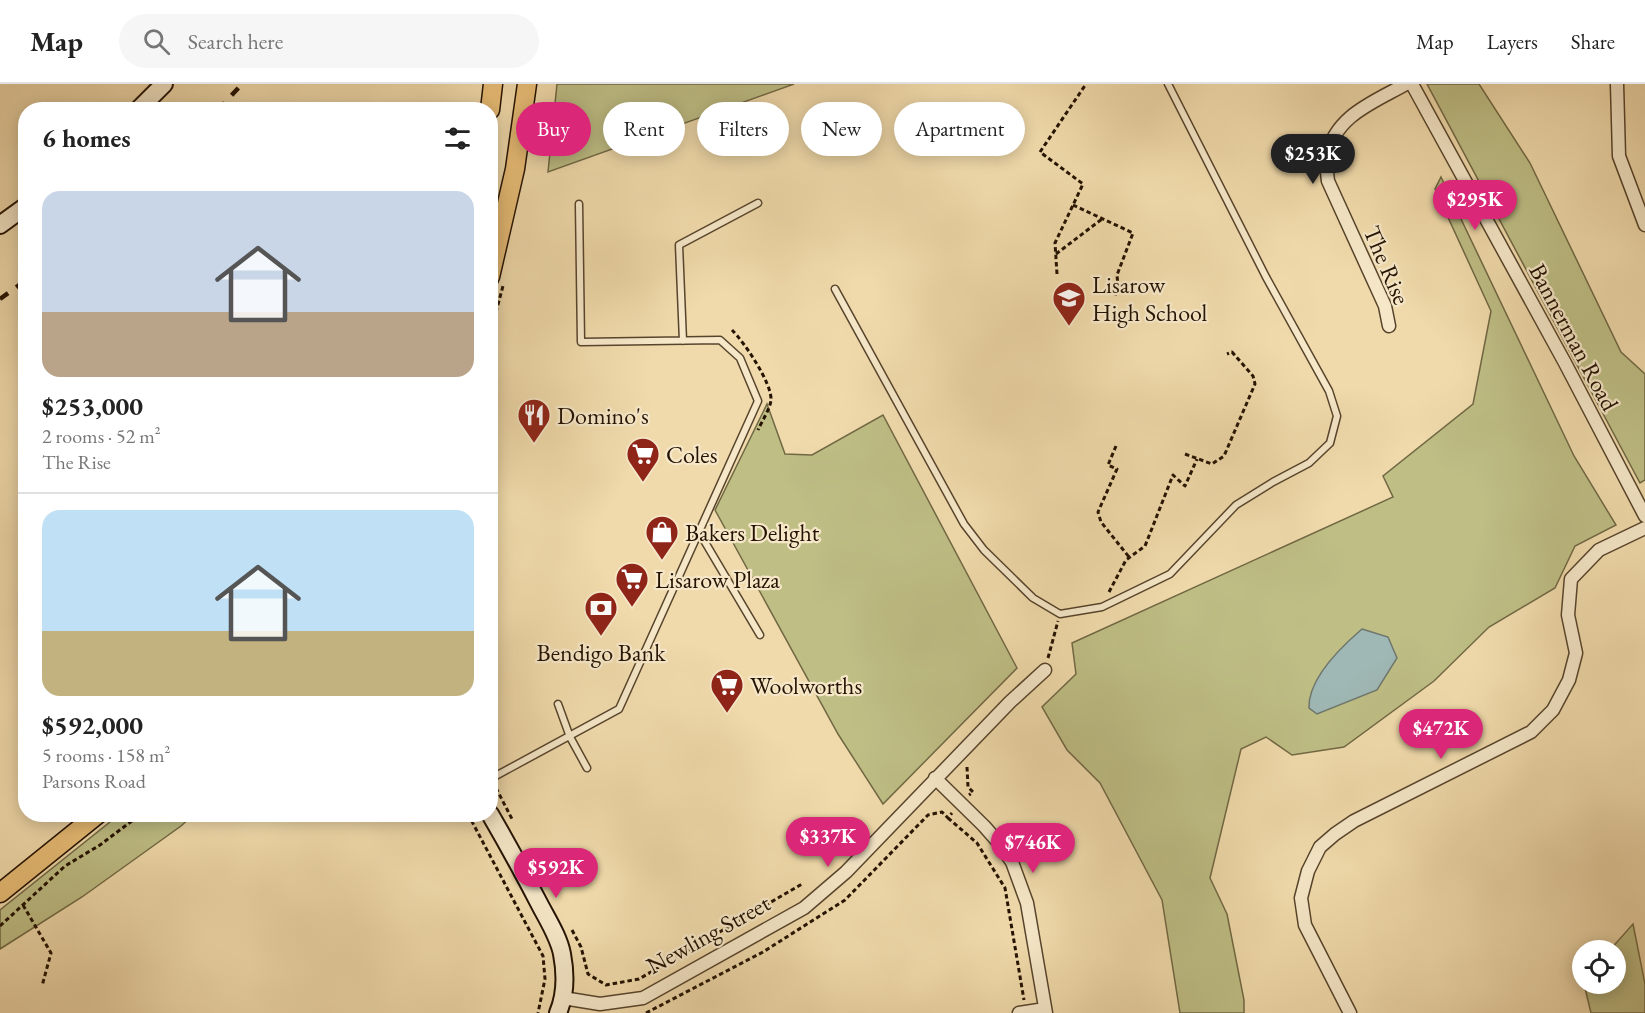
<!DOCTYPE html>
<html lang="en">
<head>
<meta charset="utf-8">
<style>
	:root { --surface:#fff; --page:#f6f6f6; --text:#222; --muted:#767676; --line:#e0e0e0; --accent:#db2777 }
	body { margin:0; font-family:"EB Garamond",serif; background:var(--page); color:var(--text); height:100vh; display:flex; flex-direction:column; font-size:22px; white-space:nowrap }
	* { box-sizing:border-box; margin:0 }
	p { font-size:20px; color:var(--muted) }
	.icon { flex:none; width:33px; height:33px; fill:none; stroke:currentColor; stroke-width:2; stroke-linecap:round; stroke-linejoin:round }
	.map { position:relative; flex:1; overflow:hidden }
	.sheet { position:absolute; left:18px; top:18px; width:480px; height:720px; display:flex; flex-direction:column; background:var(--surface); border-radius:24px; box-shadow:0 3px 15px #0003 }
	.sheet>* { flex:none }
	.guide { position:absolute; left:516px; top:18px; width:570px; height:54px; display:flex; gap:12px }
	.buttons { position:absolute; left:1572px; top:856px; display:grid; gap:12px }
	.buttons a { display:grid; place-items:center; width:54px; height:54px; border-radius:50%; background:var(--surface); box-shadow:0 3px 15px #0003; font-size:30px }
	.price { position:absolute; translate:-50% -51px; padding:0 14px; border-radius:21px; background:var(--accent); color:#fff; font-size:20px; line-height:39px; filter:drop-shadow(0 2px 3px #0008) }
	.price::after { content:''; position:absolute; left:50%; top:36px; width:18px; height:14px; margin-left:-9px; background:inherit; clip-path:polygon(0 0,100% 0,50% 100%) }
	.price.active { background:#222; color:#fff }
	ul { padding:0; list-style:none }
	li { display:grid; align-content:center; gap:12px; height:318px; padding:0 24px }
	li+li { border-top:2px solid var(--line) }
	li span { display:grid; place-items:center; height:186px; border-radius:18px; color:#555 }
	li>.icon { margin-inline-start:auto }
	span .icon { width:108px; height:108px; fill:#fffc; stroke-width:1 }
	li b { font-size:26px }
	h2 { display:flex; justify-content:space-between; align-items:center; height:72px; padding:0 24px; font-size:26px }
	.chip { padding:0 21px; border-radius:27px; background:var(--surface); box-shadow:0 3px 15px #0003; font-size:21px; line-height:54px }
	.chip.active { background:var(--accent); color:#fff }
	header { display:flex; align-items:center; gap:36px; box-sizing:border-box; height:84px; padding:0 30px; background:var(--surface); border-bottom:2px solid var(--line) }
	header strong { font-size:28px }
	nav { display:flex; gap:33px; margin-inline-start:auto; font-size:21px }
	.search { width:420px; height:54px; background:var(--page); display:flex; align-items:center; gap:15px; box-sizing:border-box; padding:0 21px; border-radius:33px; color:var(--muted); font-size:22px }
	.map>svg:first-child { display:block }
	.green { fill:#bebe85; stroke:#716844; stroke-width:1.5 }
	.water { fill:#9fb8b5; stroke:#6e766d; stroke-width:1.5 }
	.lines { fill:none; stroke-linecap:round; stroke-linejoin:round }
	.lane-casing { stroke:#57442c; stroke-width:9 }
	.street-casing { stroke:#57442c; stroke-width:15 }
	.secondary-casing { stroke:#241202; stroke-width:20 }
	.primary-casing { stroke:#241202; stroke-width:21 }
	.path { stroke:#241202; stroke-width:3; stroke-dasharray:4.5 3; stroke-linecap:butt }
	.lane { stroke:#f5e7c8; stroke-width:6 }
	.street { stroke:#f5e7c8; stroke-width:12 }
	.secondary { stroke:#f5e7c8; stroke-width:16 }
	.primary { stroke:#e8bd76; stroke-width:18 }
	.rail { stroke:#241202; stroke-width:4.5; stroke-dasharray:10 10; stroke-linecap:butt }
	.labels { text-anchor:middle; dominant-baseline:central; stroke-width:4.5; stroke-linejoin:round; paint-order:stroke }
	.street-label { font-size:24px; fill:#241202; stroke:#f5e7c8 }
	.poi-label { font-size:24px; fill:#241202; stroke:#f5e7c8; text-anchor:start }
</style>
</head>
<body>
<header>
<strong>Map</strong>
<div class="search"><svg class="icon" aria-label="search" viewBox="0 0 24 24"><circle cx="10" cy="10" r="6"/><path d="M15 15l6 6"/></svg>Search here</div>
<nav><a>Map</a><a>Layers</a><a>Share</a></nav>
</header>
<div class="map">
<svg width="1645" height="929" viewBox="0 0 1645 929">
	<rect width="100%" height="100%" fill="#f0daab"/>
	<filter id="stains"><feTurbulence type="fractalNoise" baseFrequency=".00333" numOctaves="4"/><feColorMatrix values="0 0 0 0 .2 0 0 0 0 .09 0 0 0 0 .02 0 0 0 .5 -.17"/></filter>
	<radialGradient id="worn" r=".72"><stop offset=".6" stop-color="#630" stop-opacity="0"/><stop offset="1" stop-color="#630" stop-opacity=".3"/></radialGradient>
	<path class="green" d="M557,0H794L548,88Z
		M1427,0H1479L1530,79L1621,268L1645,290V396L1640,399Z
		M1441,93L1574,372L1616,441L1575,462L1555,504L1489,543L1434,597L1344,663L1292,671L1266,653L1241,665L1210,794L1227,830L1244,916V929H1180L1162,816L1100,699L1067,666L1042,623L1076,590L1072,559L1393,413L1383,392L1473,320L1491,227L1435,105Z
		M767,320L785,370L812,371L883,331L1017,584L883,720L838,650L715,426Z
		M120,730L193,731L181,742L82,813L0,865V826Z
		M1633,840L1645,900V929H1591L1584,900H1616V867H1609Z"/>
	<path class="water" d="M1362,545L1388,553L1397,574L1377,606L1317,630L1309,624C1308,595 1341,563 1362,545Z"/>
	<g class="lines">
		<g class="lane-casing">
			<path id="lane" d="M835,205L964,440L984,466L1033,514L1060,530L1102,523L1170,490L1236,421L1273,398L1309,379L1330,359L1337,332L1329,307L1266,193L1168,0
				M683,257L679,161L758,119
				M699,448L760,551
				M558,620L570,653L587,684
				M490,695L619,625L758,317L740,274L720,256L581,258L579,120"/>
		</g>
		<g class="street-casing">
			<path id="street" d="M1412,0L1565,279L1645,432
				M1617,0L1619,72L1645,141
				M1389,242L1385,222L1328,97C1327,89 1326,81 1327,73C1334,32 1374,18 1406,0
				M935,694L984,742L999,759L1012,778L1027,819L1046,929
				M563,914L600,920L643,914L804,824L846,788L1010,618L1045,586
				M1019,929L1045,925
				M1350,929L1305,841L1301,814L1308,787L1320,763L1335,750L1354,737L1531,648L1553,626L1569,596L1576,569L1568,531L1571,495L1599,466L1645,444"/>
		</g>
		<g class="secondary-casing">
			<path id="secondary" d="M138,26L164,0
				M0,141L26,122
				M490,730C508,761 525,792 541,823C549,838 559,854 562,870C566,891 566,910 558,929"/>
		</g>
		<g class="primary-casing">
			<path id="primary" d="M490,26L493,0
				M490,193L515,85L527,0
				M0,809L98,730"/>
		</g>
		<path class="path" d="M1073,121L1133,149L1117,191L1118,202L1115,212
			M1056,170L1102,135
			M1057,190L1055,159L1083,100L1040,68L1086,0
			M732,246C744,258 772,299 771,316C770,325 762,337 758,346
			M490,250L503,202
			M1116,362L1108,381L1117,385L1098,428L1101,438L1129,473
			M1185,370L1212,380L1224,372L1255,300L1253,292L1232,268L1227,270
			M1109,508L1126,476L1145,462L1173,391L1185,402L1197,375
			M1048,574L1058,537
			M967,683L968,703L973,708L969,711
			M496,704L512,735
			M468,730L543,872L545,895L538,929
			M948,734L977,759L1005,804L1024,916
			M23,821L51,869L42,902
			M0,842L65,782L100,761L141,730
			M572,846L581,863L588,890L606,901L639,895L802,800
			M646,929L763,868L845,816L928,731L942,728L948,734L952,729"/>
		<use href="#lane" class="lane"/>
		<use href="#street" class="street"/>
		<use href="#secondary" class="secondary"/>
		<use href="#primary" class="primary"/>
		<path class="rail" d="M218,26L242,0
			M0,215L26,196"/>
	</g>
	<defs>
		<g id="school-pin" transform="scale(1.725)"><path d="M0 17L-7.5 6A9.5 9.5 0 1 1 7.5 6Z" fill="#8f2418" stroke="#f5e7c8"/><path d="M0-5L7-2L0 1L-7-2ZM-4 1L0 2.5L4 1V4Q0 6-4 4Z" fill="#fff"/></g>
		<g id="restaurant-pin" transform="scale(1.725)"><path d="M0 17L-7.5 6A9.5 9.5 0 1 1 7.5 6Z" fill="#8f2418" stroke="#f5e7c8"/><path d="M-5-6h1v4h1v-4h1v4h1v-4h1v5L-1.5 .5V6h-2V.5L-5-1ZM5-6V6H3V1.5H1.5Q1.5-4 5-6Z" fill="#fff"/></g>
		<g id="supermarket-pin" transform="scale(1.725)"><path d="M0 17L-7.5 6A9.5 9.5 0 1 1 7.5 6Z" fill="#8f2418" stroke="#f5e7c8"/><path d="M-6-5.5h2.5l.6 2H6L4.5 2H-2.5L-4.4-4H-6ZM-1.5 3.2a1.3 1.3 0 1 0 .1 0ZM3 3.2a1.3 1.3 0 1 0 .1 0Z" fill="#fff"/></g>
		<g id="shop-pin" transform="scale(1.725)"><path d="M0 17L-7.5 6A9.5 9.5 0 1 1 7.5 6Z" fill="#8f2418" stroke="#f5e7c8"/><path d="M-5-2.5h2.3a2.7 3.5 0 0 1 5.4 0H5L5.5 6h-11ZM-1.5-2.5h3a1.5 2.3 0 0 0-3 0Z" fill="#fff"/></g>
		<g id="bank-pin" transform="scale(1.725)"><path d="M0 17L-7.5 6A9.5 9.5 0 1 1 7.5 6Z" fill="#8f2418" stroke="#f5e7c8"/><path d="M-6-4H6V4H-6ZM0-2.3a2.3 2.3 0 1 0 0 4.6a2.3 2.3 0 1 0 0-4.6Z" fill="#fff"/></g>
	</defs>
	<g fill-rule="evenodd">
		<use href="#school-pin" x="1069" y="214"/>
		<use href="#restaurant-pin" x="534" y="331"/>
		<use href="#supermarket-pin" x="643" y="370"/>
		<use href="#shop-pin" x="662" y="448"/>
		<use href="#supermarket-pin" x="632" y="495"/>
		<use href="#bank-pin" x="601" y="524"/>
		<use href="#supermarket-pin" x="727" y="601"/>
	</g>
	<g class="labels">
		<g class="street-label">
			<text transform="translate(1387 181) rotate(67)">The Rise</text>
			<text transform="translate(1574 253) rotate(62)">Bannerman Road</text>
			<text transform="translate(708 850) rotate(-29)">Newling Street</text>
		</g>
		<g class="poi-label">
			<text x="1092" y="200">Lisarow<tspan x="1092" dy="28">High School</tspan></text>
			<text x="557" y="331">Domino's</text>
			<text x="666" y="370">Coles</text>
			<text x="685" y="448">Bakers Delight</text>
			<text x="655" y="495">Lisarow Plaza</text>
			<text x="601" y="568" text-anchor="middle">Bendigo Bank</text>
			<text x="750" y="601">Woolworths</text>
		</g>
	</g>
	<rect width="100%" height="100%" filter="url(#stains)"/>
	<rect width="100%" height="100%" fill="url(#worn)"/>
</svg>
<div class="buttons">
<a><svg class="icon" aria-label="locate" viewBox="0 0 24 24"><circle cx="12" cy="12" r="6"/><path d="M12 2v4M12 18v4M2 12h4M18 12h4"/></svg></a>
</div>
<b class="price active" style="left:1313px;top:101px">$253K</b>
<b class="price" style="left:1475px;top:147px">$295K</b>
<b class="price" style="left:1441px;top:676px">$472K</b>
<b class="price" style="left:828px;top:784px">$337K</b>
<b class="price" style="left:1033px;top:790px">$746K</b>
<b class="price" style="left:556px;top:815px">$592K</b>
<div class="guide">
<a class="chip active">Buy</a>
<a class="chip">Rent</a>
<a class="chip">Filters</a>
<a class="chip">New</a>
<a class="chip">Apartment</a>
</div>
<section class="sheet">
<h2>6 homes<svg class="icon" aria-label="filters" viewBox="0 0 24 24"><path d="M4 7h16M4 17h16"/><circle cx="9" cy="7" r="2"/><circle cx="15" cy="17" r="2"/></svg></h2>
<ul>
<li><span style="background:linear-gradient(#c9d6e8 65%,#b9a48a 0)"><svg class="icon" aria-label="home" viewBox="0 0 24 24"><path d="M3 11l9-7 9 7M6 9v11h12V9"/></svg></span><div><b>$253,000</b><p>2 rooms · 52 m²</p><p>The Rise</p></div></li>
<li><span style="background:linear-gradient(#bfe0f5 65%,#c2b280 0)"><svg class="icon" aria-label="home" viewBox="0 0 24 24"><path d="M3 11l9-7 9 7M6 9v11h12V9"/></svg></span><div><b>$592,000</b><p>5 rooms · 158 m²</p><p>Parsons Road</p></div></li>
</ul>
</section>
</div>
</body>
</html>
